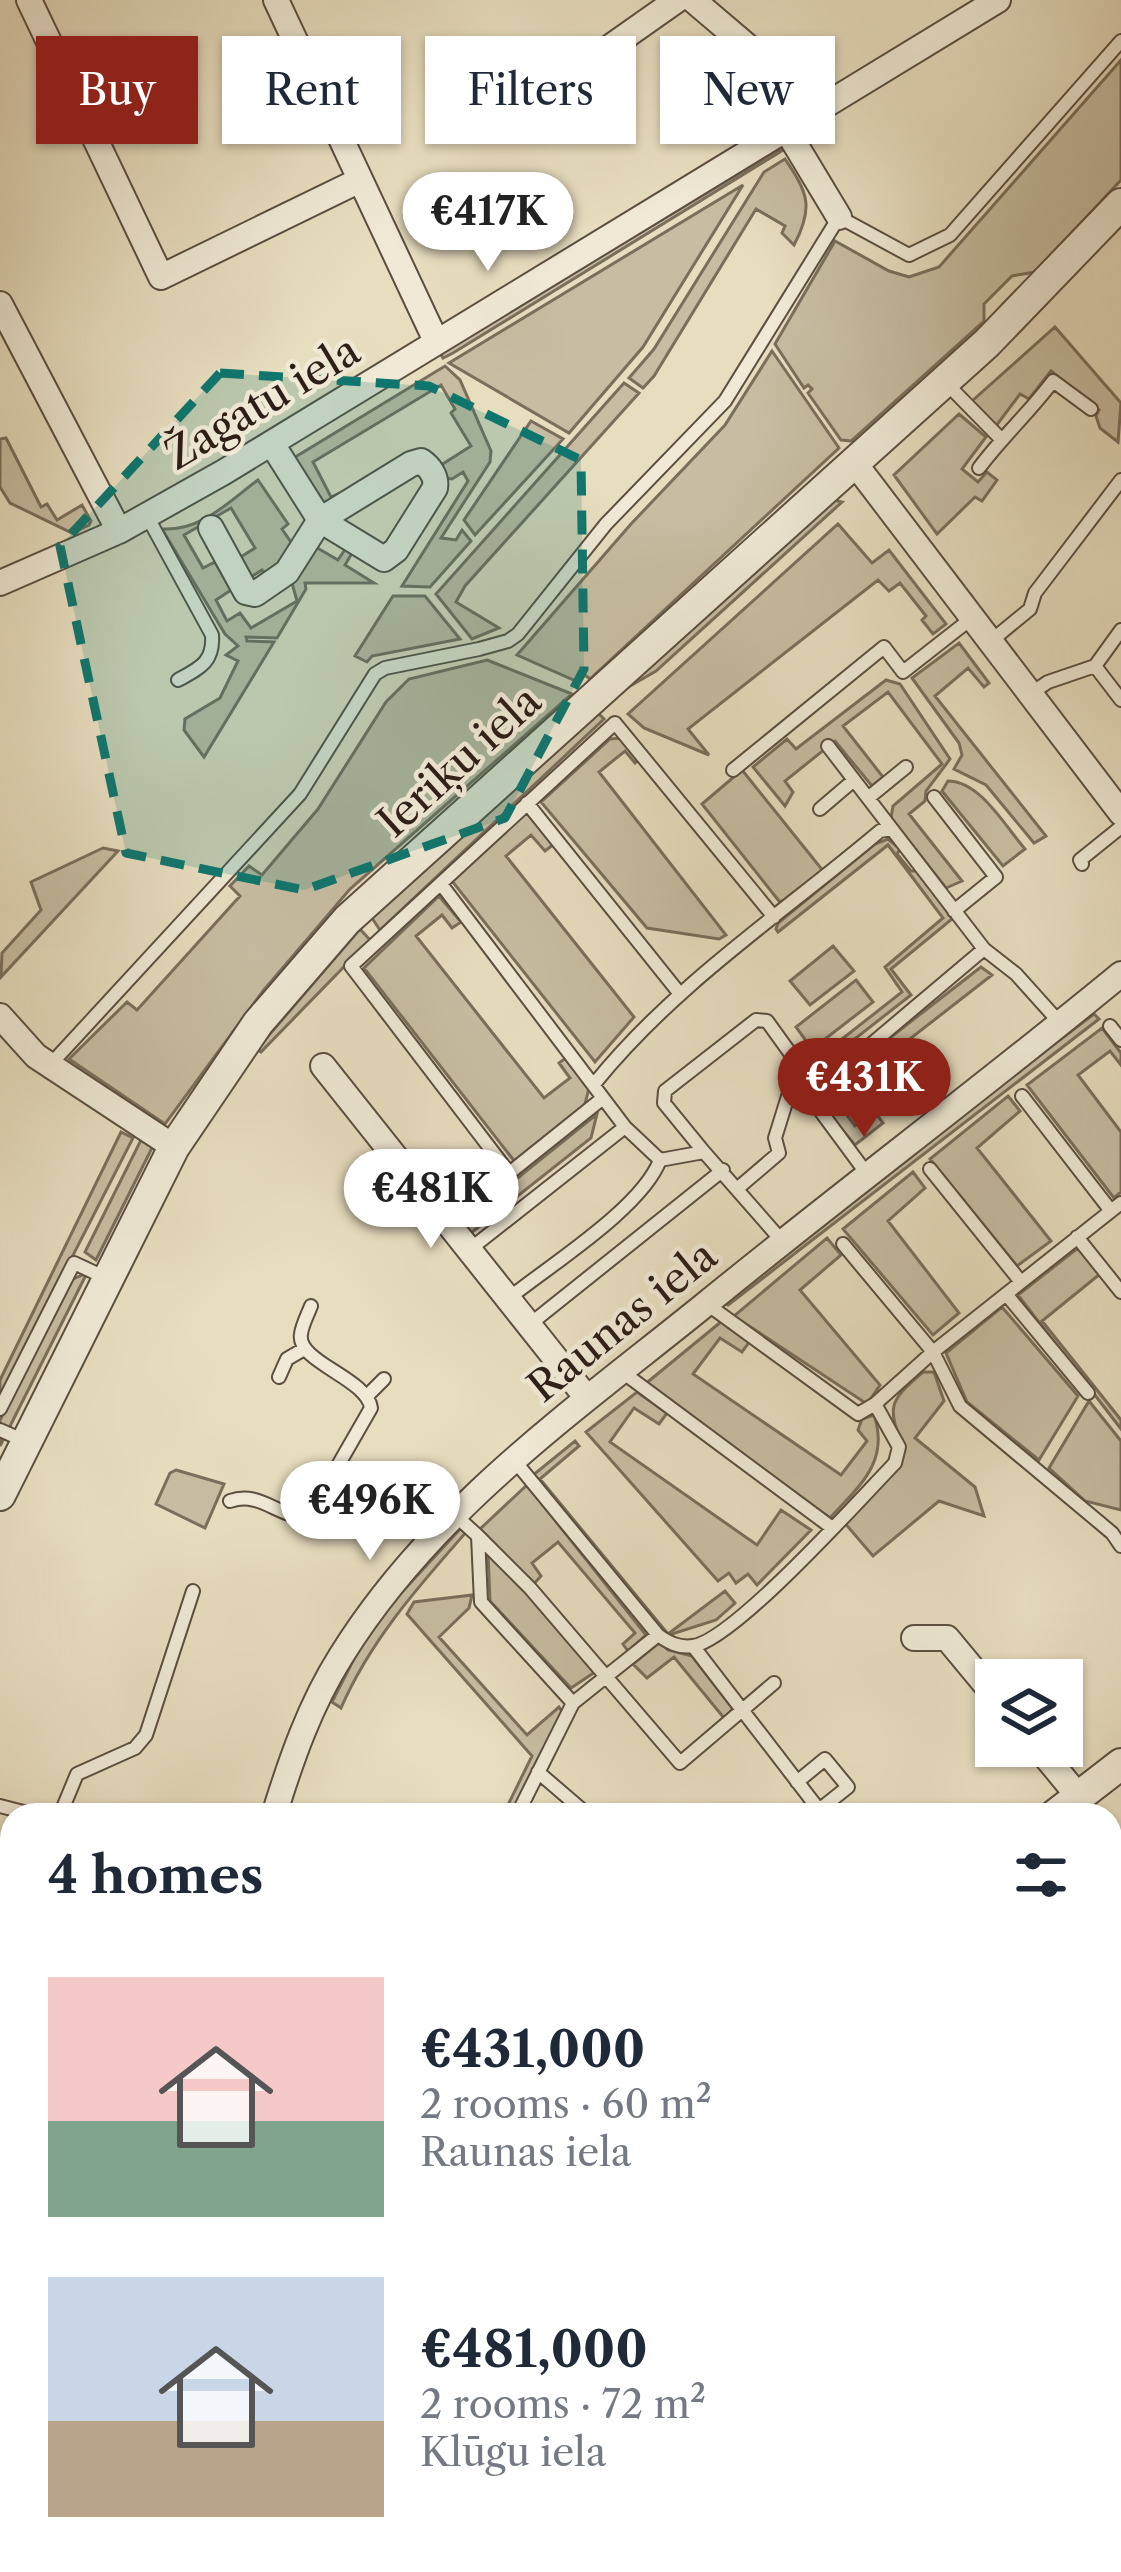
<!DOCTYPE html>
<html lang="en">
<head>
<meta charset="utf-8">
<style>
	:root { --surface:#fff; --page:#f6f6f7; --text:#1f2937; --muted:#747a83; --accent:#8f2418 }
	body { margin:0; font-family:"Libre Caslon Text",serif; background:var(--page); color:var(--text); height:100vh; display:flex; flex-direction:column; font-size:45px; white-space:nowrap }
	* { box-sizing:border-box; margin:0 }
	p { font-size:39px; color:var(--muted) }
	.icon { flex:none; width:66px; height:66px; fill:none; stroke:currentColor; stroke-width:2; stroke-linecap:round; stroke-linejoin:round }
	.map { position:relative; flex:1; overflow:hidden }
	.panel { position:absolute; left:0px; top:1803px; width:1122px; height:771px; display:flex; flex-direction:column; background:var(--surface); border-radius:36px 36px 0 0; box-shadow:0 3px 9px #0004 }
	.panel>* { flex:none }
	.banner { position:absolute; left:36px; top:36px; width:1050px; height:108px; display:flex; gap:24px }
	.fabs { position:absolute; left:975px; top:1659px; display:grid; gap:24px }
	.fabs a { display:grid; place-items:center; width:108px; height:108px; border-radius:0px; background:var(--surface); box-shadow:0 3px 9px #0004; font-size:60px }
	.price { position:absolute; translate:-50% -102px; padding:0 27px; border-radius:42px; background:#fff; color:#222; font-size:39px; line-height:78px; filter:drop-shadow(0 3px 6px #0008) }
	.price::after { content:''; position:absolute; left:50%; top:72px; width:36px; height:27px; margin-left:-18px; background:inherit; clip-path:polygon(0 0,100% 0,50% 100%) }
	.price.selected { background:var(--accent); color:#fff }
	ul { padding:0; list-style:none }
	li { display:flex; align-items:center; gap:36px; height:300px; padding:0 48px }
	li span { display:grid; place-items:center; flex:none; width:336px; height:240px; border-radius:0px; color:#555 }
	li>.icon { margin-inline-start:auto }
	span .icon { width:144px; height:144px; fill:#fffc; stroke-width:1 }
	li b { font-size:51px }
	h2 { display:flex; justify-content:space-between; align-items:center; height:144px; padding:0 48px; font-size:51px }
	.chip { padding:0 42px; border-radius:0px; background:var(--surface); box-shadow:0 3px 9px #0004; font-size:42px; line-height:108px }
	.chip.selected { background:var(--accent); color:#fff }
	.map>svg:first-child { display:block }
	.green { fill:#c7bda2; stroke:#7a6e5c; stroke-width:3 }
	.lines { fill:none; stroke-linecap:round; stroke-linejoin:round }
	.service-casing { stroke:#5c4e41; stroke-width:16 }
	.minor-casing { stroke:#5c4e41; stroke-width:28 }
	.tertiary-casing { stroke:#5c4e41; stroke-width:34 }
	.secondary-casing { stroke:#2d1e17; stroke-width:38 }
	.service { stroke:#efe9d5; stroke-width:12 }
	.minor { stroke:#efe9d5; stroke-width:24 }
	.tertiary { stroke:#efe9d5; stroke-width:30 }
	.secondary { stroke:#efe9d5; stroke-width:33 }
	.marked { fill:#0f766e; fill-opacity:0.2; stroke:#0f766e; stroke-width:9; stroke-dasharray:24 15; stroke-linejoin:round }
	.labels { text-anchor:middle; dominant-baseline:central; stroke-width:9; stroke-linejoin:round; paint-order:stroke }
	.street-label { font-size:42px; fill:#2d1e17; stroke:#efe9d5 }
</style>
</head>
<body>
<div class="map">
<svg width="1121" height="2572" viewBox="0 0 1121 2572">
	<rect width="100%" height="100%" fill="#e7ddbf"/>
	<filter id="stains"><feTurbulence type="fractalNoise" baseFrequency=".00167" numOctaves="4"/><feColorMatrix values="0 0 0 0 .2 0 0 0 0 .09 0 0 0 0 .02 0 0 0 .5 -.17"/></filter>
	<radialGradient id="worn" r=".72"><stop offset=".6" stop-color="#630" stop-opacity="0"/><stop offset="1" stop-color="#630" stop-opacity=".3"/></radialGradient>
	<path class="green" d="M1121,60V180L1035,272L1012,276L984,304V321L851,441L841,440L808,393L812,389L808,385L804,388L775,344L835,241L889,271L909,277L939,267Z
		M783,147H788L453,353L443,358L440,353Z
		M785,159C808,193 814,207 794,245L782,233L785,226L756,209L654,376L643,388L629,378L654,349L764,172Z
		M743,185L643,347L569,433L449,363Z
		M1055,327L1121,403L1118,442L1100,428L1096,416L1099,410L1051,371L1029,399L1020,394L996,426L972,401Z
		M772,351L839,448L590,679L585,675L578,682L517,655L631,524L725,425Z
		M445,366L460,380L491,451L490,462L441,538L456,540L462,530L471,541L430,587L402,586L468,481L463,472L452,479L445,478L438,467L471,446L451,413L455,409L441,385L313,462L331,497L360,484L327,502H322L292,459Z
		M624,383L639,393L465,586L456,602L499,628L472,639L436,594Z
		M959,414L986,437L962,469L978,482L987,472L997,480L982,501L975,497L937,534L894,475Z
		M531,421L563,439L475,535L464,520Z
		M6,438L41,507L47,504L57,520L82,505L91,521L89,525L72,533L10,503L0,487V439Z
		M258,480L288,524L282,529L295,548L266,575L262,570L251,577L239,558L255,548L231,508L184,535L203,568L215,562L231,590L216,600L227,621L240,613L251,628L297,601L292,583L314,546L338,560L346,548L352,553L345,565L374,583H305L306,589L277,638L246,637L247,641L274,642L204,757L184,730L185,719L220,698L238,661L226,655L238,646L225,634L162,529C202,531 228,502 258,480Z
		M833,500L842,502L656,671L618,693Z
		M838,524L872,563L889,550L946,624L933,634L922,620L926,616L900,583L889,591L878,580L688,729L709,755L644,728L628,714Z
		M393,596H425L460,639L372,656L367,662L355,656Z
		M959,643L989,683L984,687L968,668L935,696L1046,836L1034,843L986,785L954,769L962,755L959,743L912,678Z
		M487,660L572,694L350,889L263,991L165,1124L69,1059L127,1002L137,1010L240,896L230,886L249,866L262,875L318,809L386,702L409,679Z
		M886,680L900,684L950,759L926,791L925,801L909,814L962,881L946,888L891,818L893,806L942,764L888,692L843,726L883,777L872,786L835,741L785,781L793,792L785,806L753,767L787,739L796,749Z
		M597,712L604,719L380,930L372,918Z
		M622,738L639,759L635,763L625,751L599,772L726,935L719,939L647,928L541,802L610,739Z
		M742,770L824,872L786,902L779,901L702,804Z
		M948,781C980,781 1005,826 1025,849L1003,866L942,791Z
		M526,812L554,844L545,851L531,835L506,856L634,1017L595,1062L452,881Z
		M888,839L900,849L897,854L911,871H918L952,919L891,969L911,995L824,1063L819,1057L902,992L885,967L943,918L888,845L778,932L776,929L778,923L875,844Z
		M103,848L118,851L1,977L2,953L41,910L31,882Z
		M439,896L461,922L452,928L442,915L416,936L544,1098L570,1078L559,1063L567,1057L589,1088L584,1108L515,1162L364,968Z
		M360,929L370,940L261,1052L257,1049Z
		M833,946L854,971L810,1005L790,981Z
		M981,967L992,975L834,1098L855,1126L875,1112L883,1123L855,1145L824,1108L821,1096L828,1086Z
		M856,980L873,1002L812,1049L796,1027Z
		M1094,1014L1099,1019L728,1305L720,1299Z
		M1102,1028L1121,1053V1065L1110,1051L1078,1075L1121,1132V1192L1114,1198L1027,1085Z
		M1008,1096L1020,1111L977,1148L1051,1241L1017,1266L930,1159Z
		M597,1114L591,1138L471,1233L463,1222Z
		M121,1132L133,1138L0,1398V1380Z
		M143,1136L154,1144L96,1260L85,1252Z
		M913,1172L925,1188L888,1221L959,1313L933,1335L843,1229Z
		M827,1238L841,1255L800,1290L880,1385L867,1404L734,1316Z
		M1078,1248L1100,1274L1042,1321L1121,1420V1429L1018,1295Z
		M87,1273L0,1446V1420L71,1280Z
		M1002,1307L1078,1396L1039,1460L967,1402L946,1353Z
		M722,1321L750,1341L742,1352L720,1338L693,1374L841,1475L867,1441L858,1430L862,1419L874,1415C890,1462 859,1486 830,1518L644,1385Z
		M923,1372H934L944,1401L915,1438L975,1487L984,1516L939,1501L873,1556L843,1521L904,1450C887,1406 888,1402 923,1372Z
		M637,1392L667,1413L659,1424L634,1408L610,1442L757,1545L781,1510L811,1530L757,1585L748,1574L736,1583L729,1573L718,1581L586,1432Z
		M1089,1401L1121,1441V1510L1085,1501L1049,1468Z
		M575,1441L579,1446L540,1479L668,1634L725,1591L735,1603L716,1620L669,1635L664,1634L532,1476Z
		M176,1470L224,1484L205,1528L156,1504L170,1473Z
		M527,1485L646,1635L628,1651L623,1644L635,1633L558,1542L532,1563L541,1576L532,1586L480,1529Z
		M462,1527L468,1530C419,1586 371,1639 341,1708L332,1702L358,1651L390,1605Z
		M488,1554L526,1589L595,1672L571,1688L490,1601Z
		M472,1595L469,1608L439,1637L527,1735L559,1707L563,1713L510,1815H503L532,1756L407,1614L414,1602Z
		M660,1642L668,1650L692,1656L733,1709L724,1718L674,1657L647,1678L633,1664Z
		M110,2562H276L264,2572H114Z"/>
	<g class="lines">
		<g class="service-casing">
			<path id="service" d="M947,384L1001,439
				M979,468C1002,437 1029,413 1053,381L1091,409
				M147,516L212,635C214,662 200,668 178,680
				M991,641L1030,609L1035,593L1121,480
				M1095,666L1121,700
				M1030,694L1048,682L1095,666L1121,630
				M828,746L984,949L1016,974L1060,1023
				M733,770L884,647L903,672L972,618
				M934,797L996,877L954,911
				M868,798L906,767
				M527,803L680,994
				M820,809L854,780
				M1082,864L1080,860L1121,827
				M441,884L625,1127L660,1160L704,1152L782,1241
				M1110,1026L1121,1040
				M50,1065L300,794L375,674L385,668L479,649L508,641L518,634L606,524L725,401L839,217L909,255L950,235L1121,41
				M595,1083C675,984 783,913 880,831L891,829
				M1022,1096L1111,1211
				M704,1152L664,1103L665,1091L756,1020L767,1021L798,1064L775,1138L779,1153L738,1188
				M930,1169L1021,1282
				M509,1173L351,966L615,723L774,917
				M867,1174L819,1109L817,1090L984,949
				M447,1223L603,1098
				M1077,1237L1121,1292
				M843,1244L933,1352L960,1406L1112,1533L1121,1546
				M469,1250L625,1127
				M1006,1294L1088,1393
				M508,1299C550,1265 642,1208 660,1160
				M707,1304L858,1414L875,1404L933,1352L1121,1203
				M529,1325L723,1170
				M621,1371L831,1527
				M279,1377L287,1359L304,1349
				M368,1395L384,1379
				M0,1409L74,1263L104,1277
				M0,1430L25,1441
				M514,1460L658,1635C669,1643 679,1648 693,1646C734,1640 860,1499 895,1463L899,1447L875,1404
				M230,1501C262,1490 279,1520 309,1516L371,1408C367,1378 296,1362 301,1334C302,1325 308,1314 311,1306
				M456,1516L478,1536L481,1602L573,1703
				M478,1536L530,1588L680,1763L774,1683
				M693,1646L823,1815
				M538,1772L588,1815
				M797,1782L825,1759L848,1787L819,1810
				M0,1806L35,1815
				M60,1815L77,1774L135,1748L146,1735L193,1591
				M517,1815L573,1703L658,1635
				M0,2125L12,2148
				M0,2197L12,2190
				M0,2374L12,2381
				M493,2562L512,2566
				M284,2572L297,2562"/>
		</g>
		<g class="minor-casing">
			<path id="minor" d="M29,0L161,277L358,181
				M276,0L436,341
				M693,0L794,86L812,114
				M579,69L677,0
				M786,129L839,217
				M0,304L119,531
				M853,461L1121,813
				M211,528L246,592L255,594L287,572L320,520L411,464L421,461C430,467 437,477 435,488L396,550L384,559L320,520L272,444
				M0,583L119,531L224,472L998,0
				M0,1016L36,1056L174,1147
				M323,1066L587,1398
				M914,1638H947L996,1697
				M1037,1746L1079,1797
				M274,1815C291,1760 310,1705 341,1656C432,1509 575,1410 707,1303C843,1192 985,1086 1121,974
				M0,1869L12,1872
				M1110,2132L1121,2122
				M1110,2246L1118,2188"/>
		</g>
		<g class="tertiary-casing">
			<path id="tertiary" d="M0,1495L174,1147L258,1023L347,920L987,343L1121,204
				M1055,1815L1121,1764"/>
		</g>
		<g class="secondary-casing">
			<path id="secondary" d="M0,2431L12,2433
				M0,2463L12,2465
				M1110,2560L1121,2561
				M822,2562L908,2572
				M31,2572L45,2562"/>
		</g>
		<use href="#service" class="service"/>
		<use href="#minor" class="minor"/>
		<use href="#tertiary" class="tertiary"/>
		<use href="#secondary" class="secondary"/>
	</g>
	<path class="marked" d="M220,373L429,386L581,460L584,669L505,818L304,890L126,853L60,546Z"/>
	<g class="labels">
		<g class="street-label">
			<text transform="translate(262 402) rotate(-31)">Žagatu iela</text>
			<text transform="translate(459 761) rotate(-42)">Ieriķu iela</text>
			<text transform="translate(622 1321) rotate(-39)">Raunas iela</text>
		</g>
	</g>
	<rect width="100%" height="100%" filter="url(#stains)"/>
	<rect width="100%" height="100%" fill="url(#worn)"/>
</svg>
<div class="fabs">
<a><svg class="icon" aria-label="layers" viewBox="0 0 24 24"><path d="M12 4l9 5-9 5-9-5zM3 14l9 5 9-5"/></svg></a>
</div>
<b class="price" style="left:488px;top:274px">€417K</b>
<b class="price selected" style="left:864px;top:1140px">€431K</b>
<b class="price" style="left:431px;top:1251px">€481K</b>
<b class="price" style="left:370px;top:1563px">€496K</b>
<div class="banner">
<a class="chip selected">Buy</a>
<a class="chip">Rent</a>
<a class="chip">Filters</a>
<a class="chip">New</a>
</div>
<section class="panel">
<h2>4 homes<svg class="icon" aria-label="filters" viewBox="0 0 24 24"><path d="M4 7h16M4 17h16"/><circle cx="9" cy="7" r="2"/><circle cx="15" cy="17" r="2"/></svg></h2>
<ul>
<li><span style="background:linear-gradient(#f6c9c9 60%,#7fa58c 0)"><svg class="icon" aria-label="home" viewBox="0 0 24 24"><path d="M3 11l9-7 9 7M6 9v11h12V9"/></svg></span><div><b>€431,000</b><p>2 rooms · 60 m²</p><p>Raunas iela</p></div></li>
<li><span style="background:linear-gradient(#c9d6e8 60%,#b9a48a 0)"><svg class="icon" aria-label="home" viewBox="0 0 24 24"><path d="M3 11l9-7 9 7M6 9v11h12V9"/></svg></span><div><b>€481,000</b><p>2 rooms · 72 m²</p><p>Klūgu iela</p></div></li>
</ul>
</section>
</div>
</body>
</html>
